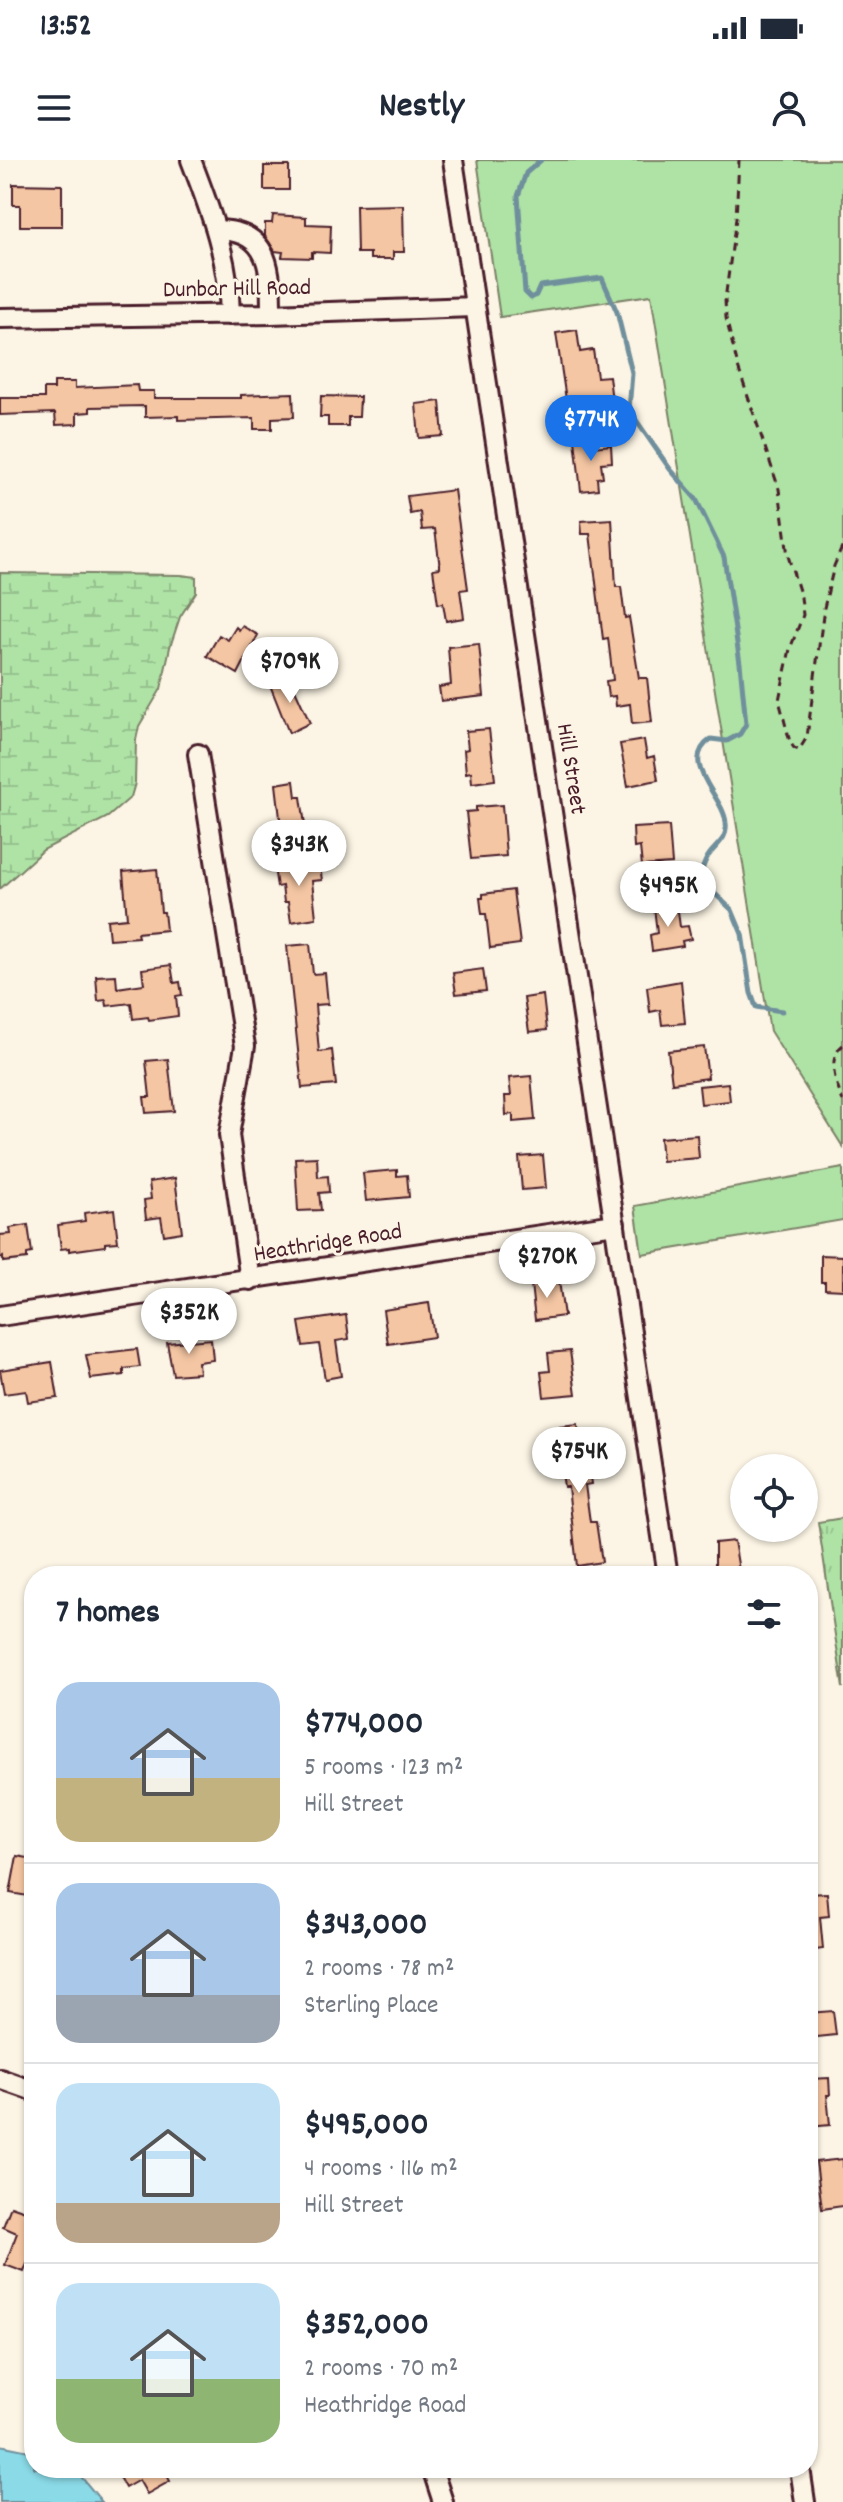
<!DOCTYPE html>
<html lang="en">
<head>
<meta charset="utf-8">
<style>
	:root { --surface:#fff; --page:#f2f2f3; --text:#1f2937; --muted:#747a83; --line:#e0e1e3; --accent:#1a73e8 }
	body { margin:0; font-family:Dekko,sans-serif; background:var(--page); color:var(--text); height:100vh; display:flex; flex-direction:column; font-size:30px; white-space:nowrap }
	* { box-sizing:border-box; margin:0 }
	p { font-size:26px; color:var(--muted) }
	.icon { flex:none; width:44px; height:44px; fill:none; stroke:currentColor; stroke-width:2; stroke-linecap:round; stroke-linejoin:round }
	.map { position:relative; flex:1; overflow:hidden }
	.sheet { position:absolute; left:24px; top:1406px; width:794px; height:912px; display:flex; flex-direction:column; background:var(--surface); border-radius:32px; box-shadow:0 2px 6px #0004 }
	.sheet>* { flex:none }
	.fabs { position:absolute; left:730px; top:1294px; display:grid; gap:16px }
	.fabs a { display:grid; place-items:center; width:88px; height:88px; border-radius:50%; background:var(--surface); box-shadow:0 2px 6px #0004; font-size:40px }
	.price { position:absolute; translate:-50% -68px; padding:0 18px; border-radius:28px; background:#fff; color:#222; font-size:26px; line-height:52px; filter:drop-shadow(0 2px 4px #0008) }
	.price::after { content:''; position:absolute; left:50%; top:48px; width:24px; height:18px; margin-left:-12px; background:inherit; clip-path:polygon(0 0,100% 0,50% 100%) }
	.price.selected { background:var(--accent); color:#fff }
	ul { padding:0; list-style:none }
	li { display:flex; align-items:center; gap:24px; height:200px; padding:0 32px }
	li+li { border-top:2px solid var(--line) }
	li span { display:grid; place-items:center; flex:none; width:224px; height:160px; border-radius:24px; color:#555 }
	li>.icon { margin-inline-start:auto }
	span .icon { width:96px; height:96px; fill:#fffc; stroke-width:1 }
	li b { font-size:34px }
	h2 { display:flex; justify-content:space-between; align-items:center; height:96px; padding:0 32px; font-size:34px }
	.status { display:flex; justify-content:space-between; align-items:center; height:56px; padding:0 40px; background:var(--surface); direction:ltr }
	.status svg { height:22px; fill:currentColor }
	header { display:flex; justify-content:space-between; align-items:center; height:104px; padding:0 32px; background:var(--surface); font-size:36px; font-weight:700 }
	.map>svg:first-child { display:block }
	.green { fill:#aee3a5; stroke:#7c8168; stroke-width:2 }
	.wetland { fill:url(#wetland-marsh); stroke:#7c8168; stroke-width:2 }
	.park { fill:url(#park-tufts); stroke:#7c8168; stroke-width:2 }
	.water { fill:#8adae7; stroke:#708f9c; stroke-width:2 }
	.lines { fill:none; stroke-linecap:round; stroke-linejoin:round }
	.stream { stroke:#708f9c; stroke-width:5 }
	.building { fill:#f4c6a3; stroke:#4a1f2b; stroke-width:2 }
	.minor-casing { stroke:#4a1f2b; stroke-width:24 }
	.path { stroke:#4a1f2b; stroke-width:3; stroke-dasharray:8 6; stroke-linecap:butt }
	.minor { stroke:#fcf5e5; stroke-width:18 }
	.labels { text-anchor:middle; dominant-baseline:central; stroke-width:6; stroke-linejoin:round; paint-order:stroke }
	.street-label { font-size:24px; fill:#4a1f2b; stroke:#fcf5e5 }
</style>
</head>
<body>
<div class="status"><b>13:52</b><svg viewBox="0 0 49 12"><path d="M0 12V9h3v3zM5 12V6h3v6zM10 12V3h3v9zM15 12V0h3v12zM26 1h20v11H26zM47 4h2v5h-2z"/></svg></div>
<header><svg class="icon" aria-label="menu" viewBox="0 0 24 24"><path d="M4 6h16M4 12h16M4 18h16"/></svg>Nestly<svg class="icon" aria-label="person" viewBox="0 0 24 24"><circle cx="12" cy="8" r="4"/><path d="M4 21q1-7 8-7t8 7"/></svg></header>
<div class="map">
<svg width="843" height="2342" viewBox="0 0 843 2342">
	<defs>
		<pattern id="wetland-marsh" width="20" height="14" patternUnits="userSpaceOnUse" patternTransform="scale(2)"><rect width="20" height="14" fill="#aee3a5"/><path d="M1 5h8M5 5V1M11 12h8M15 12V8" fill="none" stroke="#97c28e"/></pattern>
		<pattern id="park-tufts" width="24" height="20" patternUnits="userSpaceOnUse" patternTransform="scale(2)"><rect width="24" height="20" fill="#aee3a5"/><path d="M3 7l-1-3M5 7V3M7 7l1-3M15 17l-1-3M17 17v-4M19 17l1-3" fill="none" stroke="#97c28e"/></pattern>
	</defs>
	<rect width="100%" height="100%" fill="#fcf5e5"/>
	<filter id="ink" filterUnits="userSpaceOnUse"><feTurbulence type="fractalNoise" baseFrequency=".0125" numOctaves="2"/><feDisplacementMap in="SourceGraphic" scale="16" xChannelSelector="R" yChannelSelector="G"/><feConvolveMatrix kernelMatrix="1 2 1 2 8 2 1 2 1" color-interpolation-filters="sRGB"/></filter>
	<g filter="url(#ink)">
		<path class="green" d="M477,0H843V987L770,871L651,135L500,157Z
			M843,1008V1060L642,1094L635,1046Z"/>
		<path class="wetland" d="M0,413L181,415L196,417V432L180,457L170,487L161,529L139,566L136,580L135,623L131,637L108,657L43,690L0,729Z"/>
		<path class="park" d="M843,1358V1528L818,1362Z"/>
		<path class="water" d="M0,2285L34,2292V2308H74L102,2342H0Z"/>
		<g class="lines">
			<path class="stream" d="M541,0L526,13L518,36L525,132L531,138L536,135L540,126L602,118L617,152L632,213L629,250L670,309L696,339L724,397L740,503L746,564L740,574L727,581L711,579C677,603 724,636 726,663C728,679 717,684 709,695C705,700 703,707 701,713L710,729L732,750L742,774L751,833L756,847L782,851"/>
		</g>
		<path class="building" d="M264,6H289V30H264Z
			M13,24L62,25V66H20V45H13Z
			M403,45L404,92H393V99H370V93H357L356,46Z
			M273,55L306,57V64L331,65L330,93L312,92V98L282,97L283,92L275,91L265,76V63H272Z
			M577,170L580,192L593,190L597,217L609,216L613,250L585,254V251L568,253L556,173Z
			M54,222H75V228L137,225L138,231H154V238H241V235L293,233L294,257L272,258V269H254V258L178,260V256L145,257V246L90,247V252L77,253V264L56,265L55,253L0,255V238H44V229H54Z
			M321,236L360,237L359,257H348V266H328V257H320Z
			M440,241L443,276L419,278L416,244Z
			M592,278L593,287L611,285L612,302L601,303L603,317L597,318L598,329L581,331L575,280Z
			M454,330L468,429L460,430L464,458L446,461L443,443L438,444L433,409L440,408L435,369L422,370L420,352L410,354L407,336Z
			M612,359L616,427H621L625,458L629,457L639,518H647L652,562L632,564L630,544L616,546L615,536L608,537L606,521L613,520L608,478L603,479L590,374H582L581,361Z
			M242,466L258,475L238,514L207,496L219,475L228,480L236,467L239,470Z
			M479,484L484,536L441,541L439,527L451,525L448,487Z
			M289,516L310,563L289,573L270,525Z
			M489,569L495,620L472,623L471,612L466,613L464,590L468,589L466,571Z
			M644,580L647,598L654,596L658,620L628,626L620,584Z
			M294,621L296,637H301L306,672L282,675L276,624Z
			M502,645L506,696L471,699L466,652L476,651V647Z
			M669,666L672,704L642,706L640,687L634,688L633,668Z
			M319,700L322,720L312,721L316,758L291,762L288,742H284L282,726L277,727L274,707Z
			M157,709L161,752H164L166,770L137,773L138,777L109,779L107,760L127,758L123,712Z
			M513,730L520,784L490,788L486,754H482L480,738H483V734Z
			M677,744L680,767L688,766L691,779L682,781L683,786L652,791L650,775L657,773L654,747Z
			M310,784L313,814L325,813L328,844L315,845L319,892L332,890L336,925L302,928L287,786Z
			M171,805L174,823L180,822L182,835L176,836L178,856L149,860L148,857L133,859L131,843L107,846L106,840L98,841L96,816L116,815L117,828L144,824L142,809Z
			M483,809L486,831L456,834L453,813Z
			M681,821L685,863L662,865L660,850L650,852L647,827Z
			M543,835L547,870L529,872L524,838Z
			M704,887L708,918L672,923L668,891Z
			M168,899L174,951L146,953L144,937H150L146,901Z
			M531,916L535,960L513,962V954L506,955L505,936H511L509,918Z
			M728,923L730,941L701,944L699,926Z
			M697,975L699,998L662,1001L660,978Z
			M543,995L546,1028L522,1030L519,997Z
			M317,997L318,1017L328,1016L329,1032L319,1033L321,1050L298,1051L295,998Z
			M397,1010V1016L407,1015L409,1037L366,1041L363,1013Z
			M175,1018L182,1072L164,1075L161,1057L146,1059L144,1040L151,1039L149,1022Z
			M114,1049L118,1082L105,1083V1086L69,1091V1088L61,1089L58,1065L85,1061L84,1053Z
			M28,1065L32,1093L27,1094V1099L3,1102V1097L0,1098V1075L11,1074L10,1068Z
			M821,1095L843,1096V1130L825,1129V1122H821Z
			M559,1121L564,1156L535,1160L531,1124Z
			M429,1143L434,1177L388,1184L383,1150Z
			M346,1155L349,1179L336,1181L341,1216L325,1219L319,1184L303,1186L299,1162Z
			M211,1179L213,1200L198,1202L199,1213L173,1215L167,1183Z
			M137,1189L140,1207L124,1209V1215L91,1219L86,1195Z
			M570,1191L576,1234L544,1237L541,1212L550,1211L548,1193Z
			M52,1202L58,1238L28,1242L26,1231L4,1234L0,1210Z
			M578,1264L580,1286L586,1285L591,1324L585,1325L590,1362H596L602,1402L577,1406L568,1327H564L558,1282L562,1281L560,1266Z
			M734,1381L740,1416H715V1383Z
			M17,1696L34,1699V1737L10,1733Z
			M827,1733L829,1756L820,1757L823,1789L808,1791V1734Z
			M833,1851L836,1875L808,1878V1853Z
			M829,1918L830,1935H827L830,1965L809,1967L810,1919Z
			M843,1999V2046L822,2049L816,2002Z
			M11,2046L34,2054V2085L24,2112L5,2105L17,2073L3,2067Z
			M114,2308H163L170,2321L147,2334L139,2320L125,2328Z"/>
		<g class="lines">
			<g class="minor-casing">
				<path id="minor" d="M191,0C211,52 229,99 230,155
					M453,0L668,1416
					M218,70C271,71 271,111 271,154
					M0,158L271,154L474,147
					M198,594L245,886L229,975L250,1120
					M0,1156L615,1064
					M0,1919L34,1931
					M432,2308L443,2342
					M800,2308L805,2342"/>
			</g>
			<path class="path" d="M739,0L736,58L725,140L726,158L738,207L779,329L788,396L801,437L803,455L790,489L779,540L790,582L794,588L799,590L807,577L824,448L834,406L843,385
				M843,885C826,899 836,924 843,941"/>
			<use href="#minor" class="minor"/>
		</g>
	</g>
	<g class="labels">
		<g class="street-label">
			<text transform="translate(237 130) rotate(-1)">Dunbar Hill Road</text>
			<text transform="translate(570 609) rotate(81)">Hill Street</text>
			<text transform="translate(328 1084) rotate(-9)">Heathridge Road</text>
		</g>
	</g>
</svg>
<div class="fabs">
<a><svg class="icon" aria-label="locate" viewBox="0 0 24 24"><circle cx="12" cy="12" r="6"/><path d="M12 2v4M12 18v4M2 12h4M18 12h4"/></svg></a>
</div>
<b class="price selected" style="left:591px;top:303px">$774K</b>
<b class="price" style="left:290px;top:545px">$709K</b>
<b class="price" style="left:299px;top:728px">$343K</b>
<b class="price" style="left:668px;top:769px">$495K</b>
<b class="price" style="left:547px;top:1140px">$270K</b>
<b class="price" style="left:189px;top:1196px">$352K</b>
<b class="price" style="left:579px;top:1335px">$754K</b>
<section class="sheet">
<h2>7 homes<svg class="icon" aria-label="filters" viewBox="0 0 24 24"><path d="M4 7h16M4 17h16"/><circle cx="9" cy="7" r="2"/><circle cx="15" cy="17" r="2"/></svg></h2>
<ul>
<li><span style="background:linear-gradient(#a9c7e8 60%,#c2b280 0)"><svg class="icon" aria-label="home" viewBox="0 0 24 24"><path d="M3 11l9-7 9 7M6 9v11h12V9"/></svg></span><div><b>$774,000</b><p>5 rooms · 123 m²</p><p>Hill Street</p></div></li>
<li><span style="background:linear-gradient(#a9c7e8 70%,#9aa5b1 0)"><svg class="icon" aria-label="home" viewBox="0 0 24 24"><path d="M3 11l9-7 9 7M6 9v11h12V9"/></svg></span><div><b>$343,000</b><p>2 rooms · 78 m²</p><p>Sterling Place</p></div></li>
<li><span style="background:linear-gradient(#bfe0f5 75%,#b9a48a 0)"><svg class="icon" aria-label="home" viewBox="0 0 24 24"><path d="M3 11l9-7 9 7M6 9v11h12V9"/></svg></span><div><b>$495,000</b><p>4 rooms · 116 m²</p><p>Hill Street</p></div></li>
<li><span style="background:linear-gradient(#bfe0f5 60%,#8fb573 0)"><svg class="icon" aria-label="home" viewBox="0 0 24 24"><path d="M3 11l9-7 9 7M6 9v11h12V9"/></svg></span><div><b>$352,000</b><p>2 rooms · 70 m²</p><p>Heathridge Road</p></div></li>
</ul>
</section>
</div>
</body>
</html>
